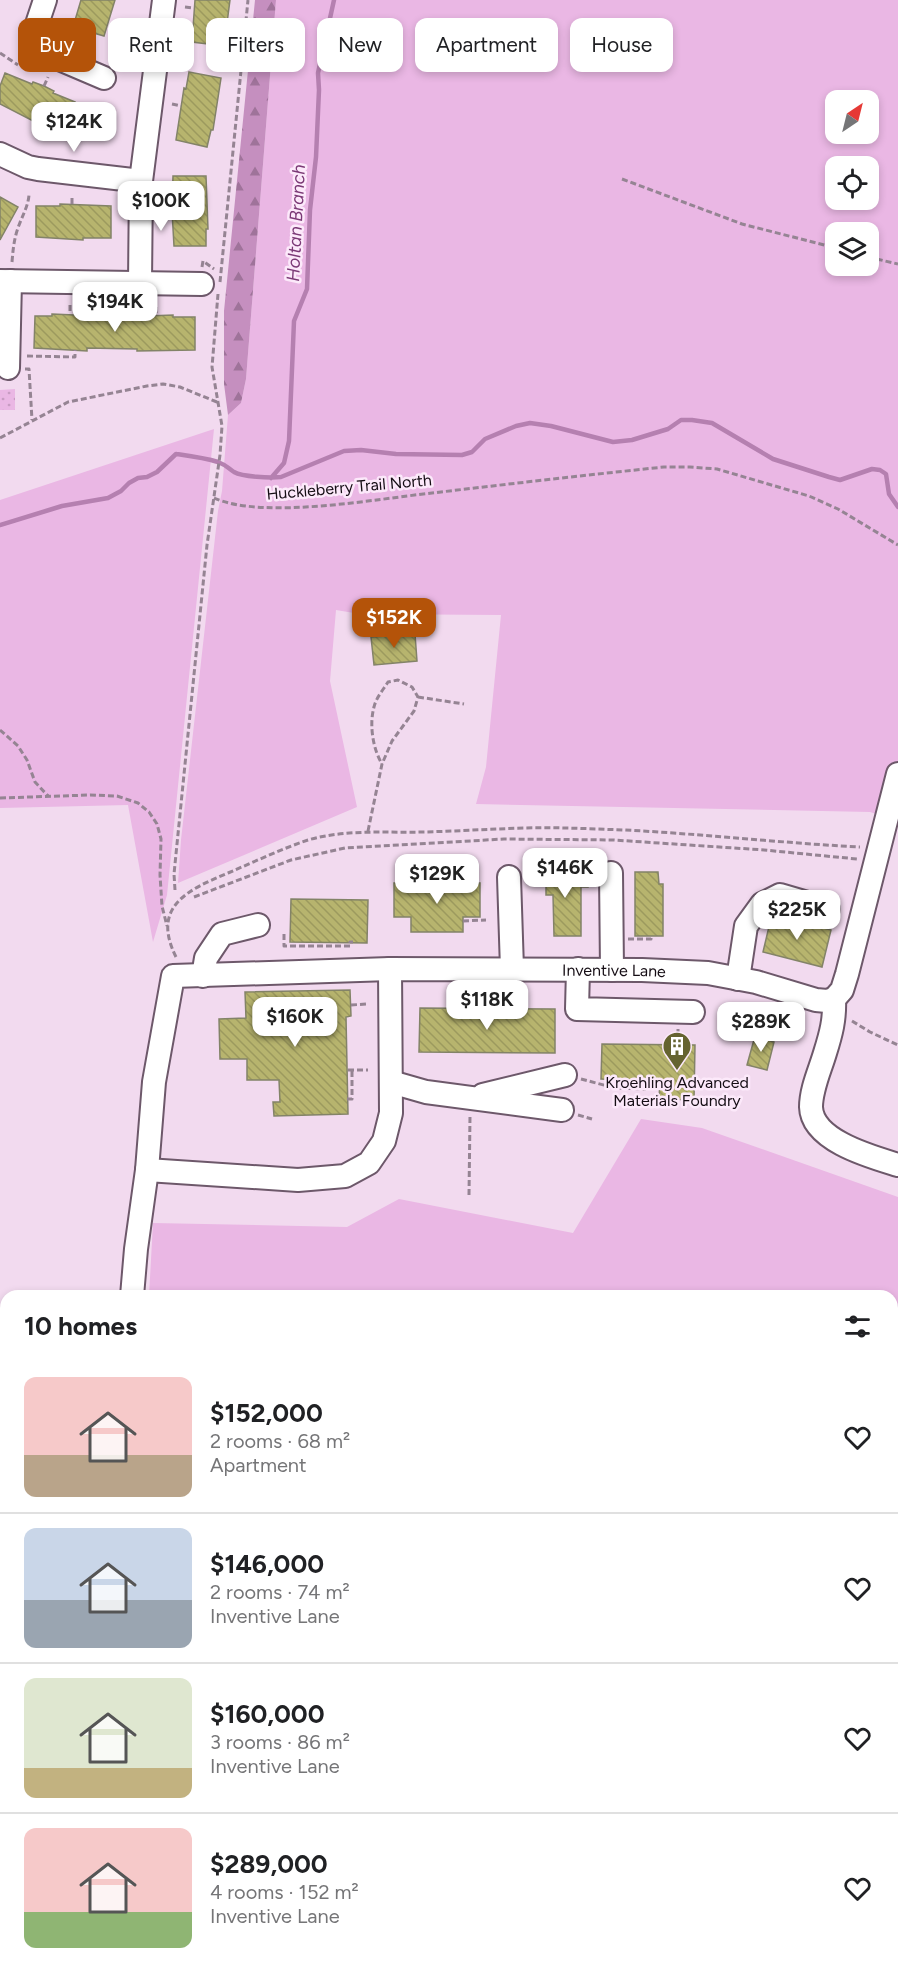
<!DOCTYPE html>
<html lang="en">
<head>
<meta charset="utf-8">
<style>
	:root { --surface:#fff; --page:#f2f2f2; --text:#202124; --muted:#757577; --line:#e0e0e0; --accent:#b45309 }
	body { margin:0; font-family:Figtree,sans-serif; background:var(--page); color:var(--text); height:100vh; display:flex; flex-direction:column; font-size:22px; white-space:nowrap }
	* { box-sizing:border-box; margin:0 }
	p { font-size:20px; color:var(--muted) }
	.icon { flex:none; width:33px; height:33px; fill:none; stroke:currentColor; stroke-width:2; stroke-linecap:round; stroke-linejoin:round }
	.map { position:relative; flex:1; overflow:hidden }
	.side { position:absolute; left:0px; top:1290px; width:898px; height:686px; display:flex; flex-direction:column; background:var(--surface); border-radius:18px 18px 0 0; box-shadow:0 3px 9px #0003 }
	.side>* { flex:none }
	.top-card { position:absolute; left:18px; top:18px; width:862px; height:54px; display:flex; gap:12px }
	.needle { width:39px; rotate:35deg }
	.tools { position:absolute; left:825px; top:90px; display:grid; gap:12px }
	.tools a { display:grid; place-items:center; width:54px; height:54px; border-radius:12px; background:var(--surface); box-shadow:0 3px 9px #0003; font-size:30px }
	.price { position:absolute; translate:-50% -51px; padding:0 14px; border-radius:12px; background:#fff; color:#222; font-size:20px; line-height:39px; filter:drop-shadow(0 2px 3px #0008) }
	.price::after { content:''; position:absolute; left:50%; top:36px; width:18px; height:14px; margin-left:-9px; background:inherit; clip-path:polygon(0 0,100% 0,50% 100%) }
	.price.selected { background:var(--accent); color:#fff }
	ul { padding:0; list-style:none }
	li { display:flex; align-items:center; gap:18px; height:150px; padding:0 24px }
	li+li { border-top:2px solid var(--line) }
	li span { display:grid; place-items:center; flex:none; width:168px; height:120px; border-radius:12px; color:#555 }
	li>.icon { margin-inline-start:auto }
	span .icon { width:72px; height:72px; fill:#fffc; stroke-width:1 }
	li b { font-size:26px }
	h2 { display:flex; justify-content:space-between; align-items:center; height:72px; padding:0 24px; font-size:26px }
	.pill { padding:0 21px; border-radius:12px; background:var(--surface); box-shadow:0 3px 9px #0003; font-size:21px; line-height:54px }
	.pill.selected { background:var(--accent); color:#fff }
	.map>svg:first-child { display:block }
	.grass { fill:#eab7e4; fill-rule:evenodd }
	.forest { fill:url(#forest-firs) }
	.park { fill:url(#park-dots) }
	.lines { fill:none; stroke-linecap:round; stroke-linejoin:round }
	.stream { stroke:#b580b0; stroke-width:4.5 }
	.building { fill:url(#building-back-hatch); stroke:#838368; stroke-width:1.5 }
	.minor-casing { stroke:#6d586a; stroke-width:26 }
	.path { stroke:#958493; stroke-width:3; stroke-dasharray:6 3; stroke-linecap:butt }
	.minor { stroke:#fff; stroke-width:22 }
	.labels { text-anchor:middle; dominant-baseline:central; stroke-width:5; stroke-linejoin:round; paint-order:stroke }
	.street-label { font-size:16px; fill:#150d14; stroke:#fce9fa }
	.poi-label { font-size:16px; fill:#150d14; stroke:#fce9fa }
	.water-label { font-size:18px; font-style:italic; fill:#7b3976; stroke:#fce9fa }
</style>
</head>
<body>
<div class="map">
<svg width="898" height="1975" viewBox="0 0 898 1975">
	<defs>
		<pattern id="forest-firs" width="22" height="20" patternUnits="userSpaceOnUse" patternTransform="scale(1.5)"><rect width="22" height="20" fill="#c58fbf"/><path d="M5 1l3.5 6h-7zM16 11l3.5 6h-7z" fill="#9f739a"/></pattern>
		<pattern id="park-dots" width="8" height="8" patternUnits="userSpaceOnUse" patternTransform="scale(1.5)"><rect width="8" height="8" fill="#eab7e4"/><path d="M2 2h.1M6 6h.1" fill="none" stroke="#c89cc3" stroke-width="1.8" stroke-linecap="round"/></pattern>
		<pattern id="building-back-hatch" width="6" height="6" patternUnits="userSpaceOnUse" patternTransform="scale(1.5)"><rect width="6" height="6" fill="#b7b46e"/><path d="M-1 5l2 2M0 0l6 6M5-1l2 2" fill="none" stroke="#9c9a5e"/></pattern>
	</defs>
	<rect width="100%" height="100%" fill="#f2daef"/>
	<path class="grass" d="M276,0H898V821L870,812L476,804L486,767L501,615L360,614L336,610L330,681L357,807L178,883L181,840L218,511L222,491L228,415L241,403L246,379ZM836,100H868V134H836ZM836,166H868V200H836ZM836,232H868V266H836Z
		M214,429L167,895L153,942L128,805L0,808V500Z
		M641,1119L702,1128L898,1197V1563L892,1561V1296H149L153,1223L347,1227L399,1199L573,1233Z"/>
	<path class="forest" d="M255,0H276L246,379L241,403L228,415L224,384V311Z
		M6,1430V1593L0,1575L2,1530L0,1529V1435Z
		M893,1561L898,1563V1975H842L845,1970H892Z
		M546,1970H690L689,1975H556Z"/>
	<path class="park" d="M15,389V410H0V390Z"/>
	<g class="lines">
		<path class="stream" d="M271,478L284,463L289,441L294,321L307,289L310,210L316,157L319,90L318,73L334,0
			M0,525L62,506L108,498L121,491L129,483L138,478L147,477L157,472L176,454C190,456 205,458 218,462C226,465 228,468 234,472C243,477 270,478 281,477L344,451L361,450L396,454L462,455L472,452L485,439L516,426L530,423L551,426L613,442L632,440L668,429L681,420H692L712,423L773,459L829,477L840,480L872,469L880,470L886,474L889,494L898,507"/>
	</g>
	<path class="building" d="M81,0H115L104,36L73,27Z
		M195,0H230L224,46L192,42Z
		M189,72L221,78L213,130H211L207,147L176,140L184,88L186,89Z
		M5,73L32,84L33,82L44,86L54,91L53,93L75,102L62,131L40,122L39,124L0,104V86Z
		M173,176H206L208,229H206V246H174L172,211Z
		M0,197L18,207L0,240Z
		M60,204L111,206V238H83V240L36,237V206H60Z
		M52,314L120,317L173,315V317H195V350L137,351V349L87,348V351L34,348L35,316H52Z
		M415,634L417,661L374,665L371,637Z
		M533,862H547L548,873H588V887H581V936H554L553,895H546V874H533Z
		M635,872H658L659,884H663V936H635Z
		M394,883H480V917H463V932H411V917H394Z
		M291,899L368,900L367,943L290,942Z
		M772,914L831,930L822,967L763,952Z
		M350,990L351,1016L346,1017L348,1114L274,1116L273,1102H280L279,1080H247V1059H220L219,1019L246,1018L245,992Z
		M420,1008L555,1009V1053L419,1052Z
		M755,1036L774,1042L767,1070L747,1065Z
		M602,1044L695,1045L694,1100L659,1099L660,1081L601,1079Z"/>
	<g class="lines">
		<g class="minor-casing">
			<g id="minor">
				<path d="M45,0L36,27V38L41,49L50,55L104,78"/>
				<path d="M0,154L28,167L38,169L141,181"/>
				<path d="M0,281L202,284"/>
				<path d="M140,283L141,181L164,0"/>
				<path d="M8,368L10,281"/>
				<path d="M611,873L612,970"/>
				<path d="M509,877L512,969"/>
				<path d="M578,969L577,1009L693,1012"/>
				<path d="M203,976L206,958L222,934L258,925"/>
				<path d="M738,979L746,926L762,904L780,895L828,909"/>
				<path d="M834,999L842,990L847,974L898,774"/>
				<path d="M834,999C835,1019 831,1034 825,1053C820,1070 811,1089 811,1107C812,1141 872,1157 898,1165"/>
				<path d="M391,1082L426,1092L562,1110"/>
				<path d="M483,1095L565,1075"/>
				<path d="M147,1170L298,1180L345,1176L369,1163L384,1141L391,1113L390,969"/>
				<path id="s1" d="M132,1296L136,1249L147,1170L154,1082L173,976L390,969L642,970L708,973L756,982L816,1000L827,1001L834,999"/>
				<path d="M0,1508L6,1495"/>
				<path d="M0,1598L6,1610"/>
				<path d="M707,1975L709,1970"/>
			</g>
		</g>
		<path class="path" d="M185,7L194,8
			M0,53L18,65
			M44,86L48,77
			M172,104L181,106
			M622,179L742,224L836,248
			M72,198V204
			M163,211H172
			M868,257L898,264
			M12,262C13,250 14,239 18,228C22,216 28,207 29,195
			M202,267L203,261L214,269
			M220,282L248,0
			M70,305V314
			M156,307V315
			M27,356L75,357V350
			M25,369H29L32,420
			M0,438L68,402L147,386L163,384L180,387L217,402
			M214,498C263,520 376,499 432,493C509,484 586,475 664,467H690L717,469L809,496L838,509L898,545
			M418,697L464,704
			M0,730L18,746L27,760L35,782L49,797
			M0,798L90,795L117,796L138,803L149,812L157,824L161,839L160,875L162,906L167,926
			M368,831L382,764L392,741L414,711L418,697L412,687L398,680L388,682C383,690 376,698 374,707C369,725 373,749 382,764
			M175,890L174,874L207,545L220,455L222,426L212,367L218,294
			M194,897L291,860L345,848L504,839L614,840L764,850L857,859
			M463,921L486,920
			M284,934V946H350V942H353
			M628,939H651V936
			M176,957C151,907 187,890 228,873C254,862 281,849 308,840C346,829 386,833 425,832C458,831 491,829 525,828C558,827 592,829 625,830C703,834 782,843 860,847
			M351,1005L367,1004
			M852,1021L870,1032L898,1045
			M678,1044V1028
			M348,1070H368
			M581,1079L615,1088L646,1089
			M347,1099H352V1070
			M578,1115L592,1119
			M469,1195L470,1116
			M892,1581L898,1583
			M0,1656L6,1661
			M371,1970L379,1975"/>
		<use href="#minor" class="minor"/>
	</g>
	<defs>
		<g id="building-pin" transform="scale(1.5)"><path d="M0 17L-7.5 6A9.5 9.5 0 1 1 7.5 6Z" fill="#656330" stroke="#fce9fa"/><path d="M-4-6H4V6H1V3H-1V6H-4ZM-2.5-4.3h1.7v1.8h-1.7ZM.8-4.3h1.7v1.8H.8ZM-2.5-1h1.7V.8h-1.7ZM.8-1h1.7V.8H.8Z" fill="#fff"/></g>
	</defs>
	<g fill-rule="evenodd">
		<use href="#building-pin" x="677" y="1046"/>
	</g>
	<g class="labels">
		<g class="street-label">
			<text transform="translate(349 487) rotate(-5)">Huckleberry Trail North</text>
			<text stroke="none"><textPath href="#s1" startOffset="764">Inventive Lane</textPath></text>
		</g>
		<g class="poi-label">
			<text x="677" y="1082">Kroehling Advanced<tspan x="677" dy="18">Materials Foundry</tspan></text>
		</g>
		<g class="water-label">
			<text transform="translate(296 223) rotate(-87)">Holtan Branch</text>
		</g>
	</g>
</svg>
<div class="tools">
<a><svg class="needle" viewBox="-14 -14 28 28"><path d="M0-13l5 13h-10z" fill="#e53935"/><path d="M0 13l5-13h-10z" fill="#757577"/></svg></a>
<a><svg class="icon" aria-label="locate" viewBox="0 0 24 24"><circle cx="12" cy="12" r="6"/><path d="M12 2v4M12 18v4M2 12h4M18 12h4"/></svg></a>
<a><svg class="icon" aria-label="layers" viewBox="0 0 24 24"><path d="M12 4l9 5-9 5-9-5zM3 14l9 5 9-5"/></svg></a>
</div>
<b class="price" style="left:74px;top:153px">$124K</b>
<b class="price" style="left:161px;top:232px">$100K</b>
<b class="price" style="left:115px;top:333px">$194K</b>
<b class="price selected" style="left:394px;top:649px">$152K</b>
<b class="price" style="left:565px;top:899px">$146K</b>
<b class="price" style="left:437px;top:905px">$129K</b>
<b class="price" style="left:797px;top:941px">$225K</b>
<b class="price" style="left:487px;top:1031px">$118K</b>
<b class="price" style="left:295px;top:1048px">$160K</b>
<b class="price" style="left:761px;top:1053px">$289K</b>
<div class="top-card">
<a class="pill selected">Buy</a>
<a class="pill">Rent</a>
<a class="pill">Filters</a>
<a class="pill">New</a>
<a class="pill">Apartment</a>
<a class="pill">House</a>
</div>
<section class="side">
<h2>10 homes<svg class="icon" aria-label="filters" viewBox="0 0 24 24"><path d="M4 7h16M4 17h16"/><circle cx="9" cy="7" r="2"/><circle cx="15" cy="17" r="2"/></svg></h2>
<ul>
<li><span style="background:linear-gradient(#f6c9c9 65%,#b9a48a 0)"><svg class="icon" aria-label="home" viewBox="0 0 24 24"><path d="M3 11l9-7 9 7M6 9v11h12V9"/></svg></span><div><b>$152,000</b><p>2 rooms · 68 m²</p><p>Apartment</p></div><svg class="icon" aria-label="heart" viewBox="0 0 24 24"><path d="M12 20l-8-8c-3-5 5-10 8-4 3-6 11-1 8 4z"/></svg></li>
<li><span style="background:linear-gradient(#c9d6e8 60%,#9aa5b1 0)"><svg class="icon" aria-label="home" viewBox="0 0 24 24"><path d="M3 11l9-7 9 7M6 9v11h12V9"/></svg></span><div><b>$146,000</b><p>2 rooms · 74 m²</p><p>Inventive Lane</p></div><svg class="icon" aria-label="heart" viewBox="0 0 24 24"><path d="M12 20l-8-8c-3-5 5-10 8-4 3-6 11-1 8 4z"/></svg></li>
<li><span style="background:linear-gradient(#dfe7d0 75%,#c2b280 0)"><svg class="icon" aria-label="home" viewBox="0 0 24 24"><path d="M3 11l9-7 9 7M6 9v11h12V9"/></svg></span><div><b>$160,000</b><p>3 rooms · 86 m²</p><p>Inventive Lane</p></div><svg class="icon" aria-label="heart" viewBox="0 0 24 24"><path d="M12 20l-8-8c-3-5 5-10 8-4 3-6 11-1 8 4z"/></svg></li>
<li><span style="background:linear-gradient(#f6c9c9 70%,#8fb573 0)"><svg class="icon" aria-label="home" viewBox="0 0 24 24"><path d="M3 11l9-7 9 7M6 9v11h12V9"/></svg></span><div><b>$289,000</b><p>4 rooms · 152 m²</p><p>Inventive Lane</p></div><svg class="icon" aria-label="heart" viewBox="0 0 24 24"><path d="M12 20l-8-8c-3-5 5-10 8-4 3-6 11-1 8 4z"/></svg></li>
</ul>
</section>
</div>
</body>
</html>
